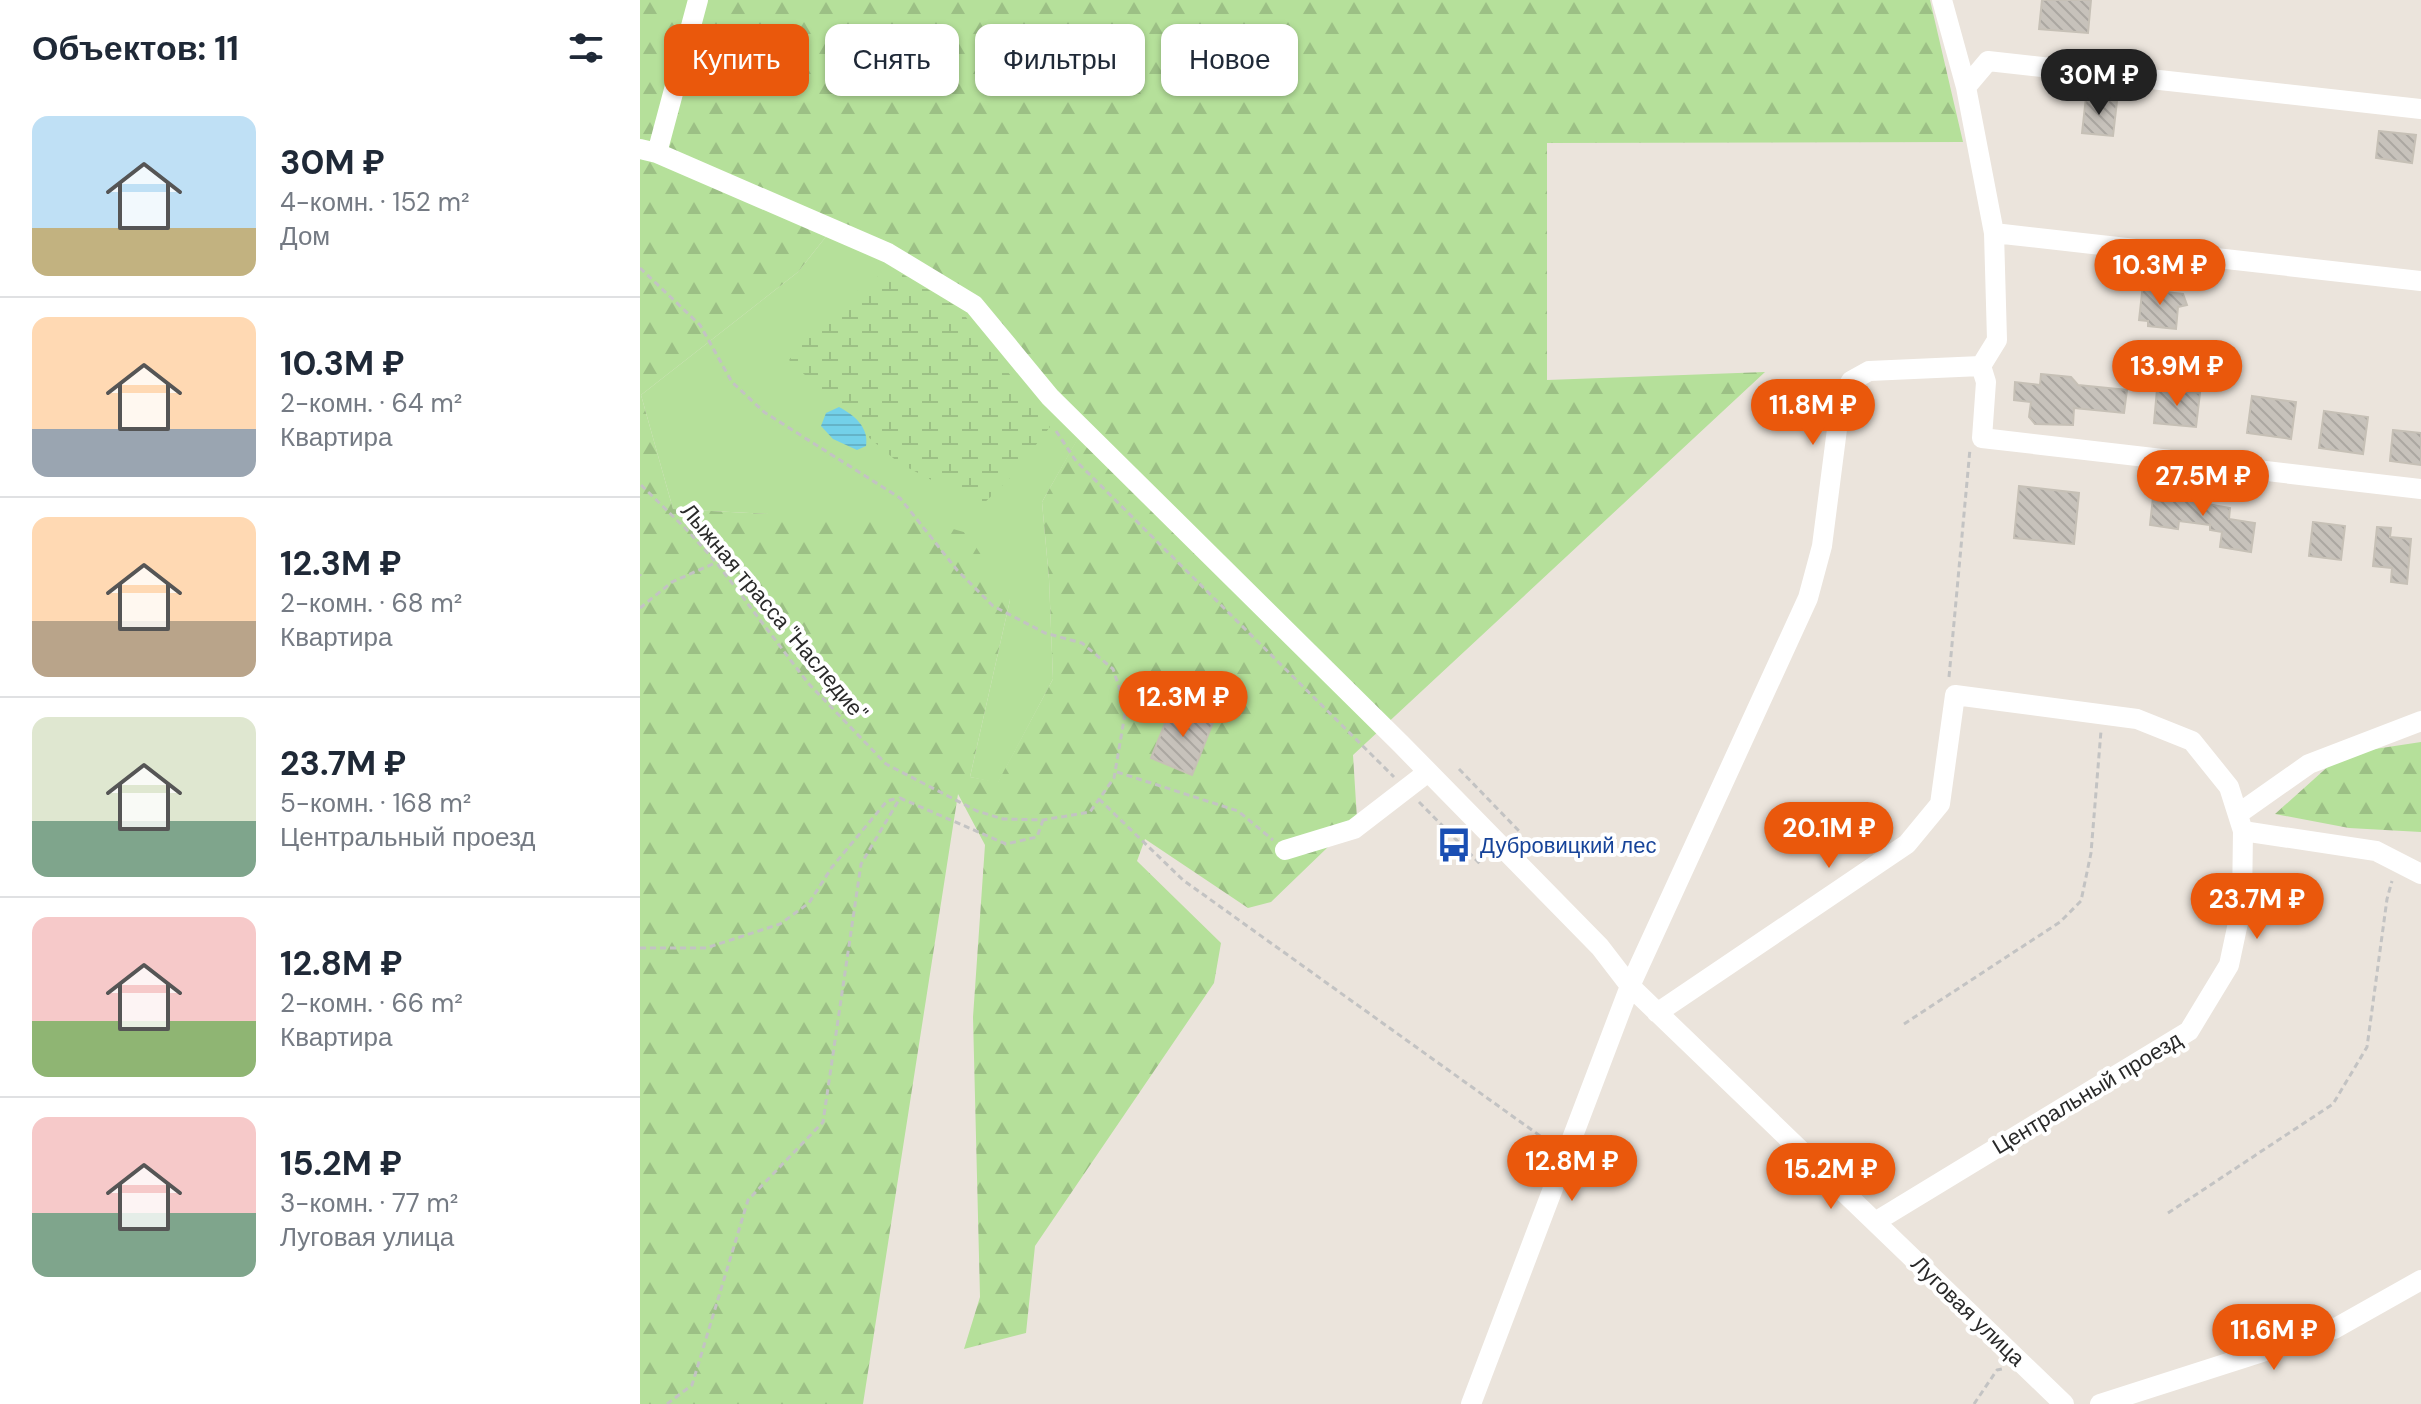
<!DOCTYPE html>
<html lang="ru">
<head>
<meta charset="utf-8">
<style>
	:root { --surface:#fff; --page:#f2f2f3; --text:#1f2937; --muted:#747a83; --line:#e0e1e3; --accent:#ea580c }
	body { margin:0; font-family:"DM Sans",sans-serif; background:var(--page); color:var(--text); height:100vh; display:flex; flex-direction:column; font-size:30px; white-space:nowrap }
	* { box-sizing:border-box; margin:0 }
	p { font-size:26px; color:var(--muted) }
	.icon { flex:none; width:44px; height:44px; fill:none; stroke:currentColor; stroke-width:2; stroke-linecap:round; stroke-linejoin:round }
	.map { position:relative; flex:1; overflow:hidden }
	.sheet { display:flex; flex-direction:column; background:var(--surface); width:640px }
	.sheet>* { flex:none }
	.top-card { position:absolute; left:24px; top:24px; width:760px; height:72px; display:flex; gap:16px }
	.price { position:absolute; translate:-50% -68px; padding:0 18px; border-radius:28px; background:var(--accent); color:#fff; font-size:26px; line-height:52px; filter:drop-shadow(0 2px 4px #0008) }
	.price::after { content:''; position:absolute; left:50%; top:48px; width:24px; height:18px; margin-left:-12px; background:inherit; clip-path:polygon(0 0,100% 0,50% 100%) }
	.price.on { background:#222; color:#fff }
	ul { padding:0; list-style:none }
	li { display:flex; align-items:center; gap:24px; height:200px; padding:0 32px }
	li+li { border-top:2px solid var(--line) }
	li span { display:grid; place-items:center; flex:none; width:224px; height:160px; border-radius:16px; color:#555 }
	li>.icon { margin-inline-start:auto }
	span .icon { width:96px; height:96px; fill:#fffc; stroke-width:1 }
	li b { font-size:34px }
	h2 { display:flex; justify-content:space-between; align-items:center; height:96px; padding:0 32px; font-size:34px }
	.tag { padding:0 28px; border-radius:16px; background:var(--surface); box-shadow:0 2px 6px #0004; font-size:28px; line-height:72px }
	.tag.on { background:var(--accent); color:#fff }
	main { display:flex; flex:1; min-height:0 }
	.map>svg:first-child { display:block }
	.grass { fill:#b5e09a }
	.forest { fill:url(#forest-firs); fill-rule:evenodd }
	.wetland { fill:url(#wetland-marsh) }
	.water { fill:url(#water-rules) }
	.building { fill:url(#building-back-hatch); stroke:#c6c0b6; stroke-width:2 }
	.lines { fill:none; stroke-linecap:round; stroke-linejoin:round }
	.path { stroke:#c3c3c3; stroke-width:3; stroke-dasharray:6 4; stroke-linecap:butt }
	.minor { stroke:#fff; stroke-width:20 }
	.labels { text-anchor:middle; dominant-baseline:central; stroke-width:8; stroke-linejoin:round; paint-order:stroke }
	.street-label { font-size:22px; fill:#2a2a2a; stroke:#fff }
	.transit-label { font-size:22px; fill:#164399; stroke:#fff; text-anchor:start }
</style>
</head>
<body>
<main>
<section class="sheet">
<h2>Объектов: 11<svg class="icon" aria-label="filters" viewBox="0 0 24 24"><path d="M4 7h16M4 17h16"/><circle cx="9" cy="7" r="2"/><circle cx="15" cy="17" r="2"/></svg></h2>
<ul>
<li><span style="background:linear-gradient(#bfe0f5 70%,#c2b280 0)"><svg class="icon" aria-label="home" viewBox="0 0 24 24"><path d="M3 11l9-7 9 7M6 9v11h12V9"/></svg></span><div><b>30M ₽</b><p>4-комн. · 152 m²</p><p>Дом</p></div></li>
<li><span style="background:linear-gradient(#ffd9b3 70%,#9aa5b1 0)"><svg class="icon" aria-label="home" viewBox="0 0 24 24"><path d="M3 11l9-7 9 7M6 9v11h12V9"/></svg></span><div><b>10.3M ₽</b><p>2-комн. · 64 m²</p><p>Квартира</p></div></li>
<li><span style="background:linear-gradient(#ffd9b3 65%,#b9a48a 0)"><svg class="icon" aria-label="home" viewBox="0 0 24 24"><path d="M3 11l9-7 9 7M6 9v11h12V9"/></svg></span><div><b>12.3M ₽</b><p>2-комн. · 68 m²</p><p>Квартира</p></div></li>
<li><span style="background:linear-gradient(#dfe7d0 65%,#7fa58c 0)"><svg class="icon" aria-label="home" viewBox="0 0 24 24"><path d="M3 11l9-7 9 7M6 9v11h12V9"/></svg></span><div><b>23.7M ₽</b><p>5-комн. · 168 m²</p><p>Центральный проезд</p></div></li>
<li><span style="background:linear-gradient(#f6c9c9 65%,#8fb573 0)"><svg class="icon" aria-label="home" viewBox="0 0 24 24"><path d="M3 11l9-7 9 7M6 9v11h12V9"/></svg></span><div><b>12.8M ₽</b><p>2-комн. · 66 m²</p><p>Квартира</p></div></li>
<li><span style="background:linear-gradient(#f6c9c9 60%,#7fa58c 0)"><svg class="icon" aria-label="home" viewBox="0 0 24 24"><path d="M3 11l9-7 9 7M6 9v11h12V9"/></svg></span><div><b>15.2M ₽</b><p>3-комн. · 77 m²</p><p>Луговая улица</p></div></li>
</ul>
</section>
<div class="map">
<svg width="1781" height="1404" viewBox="0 0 1781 1404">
	<defs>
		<pattern id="forest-firs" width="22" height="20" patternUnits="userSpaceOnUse" patternTransform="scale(2)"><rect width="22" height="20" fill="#b5e09a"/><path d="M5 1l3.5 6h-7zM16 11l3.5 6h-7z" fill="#9cc085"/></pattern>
		<pattern id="wetland-marsh" width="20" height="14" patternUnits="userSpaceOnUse" patternTransform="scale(2)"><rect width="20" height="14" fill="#b5e09a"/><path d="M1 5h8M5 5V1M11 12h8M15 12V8" fill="none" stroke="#9cc085"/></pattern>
		<pattern id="water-rules" width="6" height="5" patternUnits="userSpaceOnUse" patternTransform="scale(2)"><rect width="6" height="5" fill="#73d0e9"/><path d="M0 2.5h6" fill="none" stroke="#64b3c8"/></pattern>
		<pattern id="building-back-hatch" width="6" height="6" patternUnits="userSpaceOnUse" patternTransform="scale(2)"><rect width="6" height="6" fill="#c7c2bb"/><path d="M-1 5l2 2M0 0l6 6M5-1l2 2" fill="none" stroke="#aba7a1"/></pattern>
	</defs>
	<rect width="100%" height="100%" fill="#ebe4dc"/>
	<path class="grass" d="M192,229L334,305L444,428L402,502L409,579L413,679L358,783L330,777L370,600L129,514L33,509L1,395L158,272Z"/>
	<path class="forest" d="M0,0H1290L1323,142L907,143V380L1125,372L713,755L717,819L631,902L608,908L505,839L497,861L581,943L574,983L395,1246L386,1333L324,1349L340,1297L333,1017L345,845L318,794L223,1404H0ZM192,229L334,305L444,427L402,502L409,579L413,679L358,782L330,777L370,600L327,533L265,515L129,514L33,509L1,395L158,272Z
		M1781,742V832L1709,828L1635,814L1702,754Z"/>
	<path class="wetland" d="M252,268L319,308L410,427L368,480L341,506L259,463L227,436L222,425L211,413L199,407L149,360C183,321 206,295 252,268Z"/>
	<path class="water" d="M199,407C214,415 229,427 226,446L217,450L193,439L181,426L186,413Z"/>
	<path class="building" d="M1402,0H1451L1448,33L1399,29Z
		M1446,97L1477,101L1473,136L1442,133Z
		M1739,131L1776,135L1772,163L1736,158Z
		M1503,284L1517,285L1516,291L1543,294L1547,305L1538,307L1536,329L1508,326V321L1499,320Z
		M1401,374L1431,377L1438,385L1487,390L1484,413L1434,408L1433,425L1395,424L1389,417L1391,402L1374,400L1375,382L1400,385Z
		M1517,389L1560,393L1556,427L1514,423Z
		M1612,396L1656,402L1651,439L1607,433Z
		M1684,411L1728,417L1723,454L1679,448Z
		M1753,430L1781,433V465L1750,461Z
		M1541,485L1563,488L1562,503L1590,508L1589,519L1615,523L1611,552L1580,547L1582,532L1570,530V525L1539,521L1538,529L1510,525L1513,497L1540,500Z
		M1379,486L1439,493L1434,544L1374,538Z
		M1673,522L1705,526L1701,560L1669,556Z
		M1737,527L1751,528L1750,537L1771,539L1767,584L1751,582L1752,568L1733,566Z
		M533,704L574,720L552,775L511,758Z"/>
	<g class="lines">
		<path class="path" d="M0,268L60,325L92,382L124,412L260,498L317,570L353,606L405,633L442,643L473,669L486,708L474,778L450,812L403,820L363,819L337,811L246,764L168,683L76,562L47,530L0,484
			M416,431L436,461L754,777
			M0,574V576
			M0,608L32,582L75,563
			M1309,677L1330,449
			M819,769L879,831
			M477,772L598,811L633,840
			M459,799L543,880L910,1143
			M779,802L841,865
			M0,948H66L140,924L169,903L192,867L247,801L258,798
			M1264,1024L1420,922L1441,901L1451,853L1461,731
			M1528,1213L1693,1104L1727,1047L1747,899L1752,881
			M27,1404L52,1385L108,1200L183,1122L221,864L260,798L366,844L397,837L403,820
			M1334,1404L1357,1370L1362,1369"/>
		<path class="minor" d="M1326,87L1348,61L1781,109
			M0,149L17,153L248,253L334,305L410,397L761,744L960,947L990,986L1424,1404
			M17,153L58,0
			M1354,233L1781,281
			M1341,366L1346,382L1342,438L1781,489
			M1598,814L1669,764L1781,721
			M1603,831L1736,851L1781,874
			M645,850L714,829L788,772
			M1017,1013L1267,844L1300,804L1315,695L1497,719L1552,741L1589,787L1603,831L1602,904L1589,965L1549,1031L1235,1222
			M831,1404L990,986L1168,598L1182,546L1201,398L1211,381L1229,371L1341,366L1357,340L1354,233L1326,87L1302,0
			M1460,1404L1694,1329L1781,1280"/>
	</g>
	<defs>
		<g id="bus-bare" transform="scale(2.76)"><path d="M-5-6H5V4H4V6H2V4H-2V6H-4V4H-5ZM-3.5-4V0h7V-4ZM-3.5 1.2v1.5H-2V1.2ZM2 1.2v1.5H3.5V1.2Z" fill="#1a4fb4" stroke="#fff" stroke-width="2.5" paint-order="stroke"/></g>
	</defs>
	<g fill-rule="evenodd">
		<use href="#bus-bare" x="814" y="845"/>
	</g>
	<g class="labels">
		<g class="street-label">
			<text transform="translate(134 612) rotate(50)">Лыжная трасса "Наследие"</text>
			<text transform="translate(1447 1093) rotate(-31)">Центральный проезд</text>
			<text transform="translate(1328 1311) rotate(44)">Луговая улица</text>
		</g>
		<g class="transit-label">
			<text x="840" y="845">Дубровицкий лес</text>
		</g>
	</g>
</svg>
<b class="price on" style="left:1459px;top:117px">30M ₽</b>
<b class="price" style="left:1520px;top:307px">10.3M ₽</b>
<b class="price" style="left:1537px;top:408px">13.9M ₽</b>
<b class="price" style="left:1173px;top:447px">11.8M ₽</b>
<b class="price" style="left:1563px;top:518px">27.5M ₽</b>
<b class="price" style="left:543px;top:739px">12.3M ₽</b>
<b class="price" style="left:1189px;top:870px">20.1M ₽</b>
<b class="price" style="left:1617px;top:941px">23.7M ₽</b>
<b class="price" style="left:932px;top:1203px">12.8M ₽</b>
<b class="price" style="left:1191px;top:1211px">15.2M ₽</b>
<b class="price" style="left:1634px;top:1372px">11.6M ₽</b>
<div class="top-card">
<a class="tag on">Купить</a>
<a class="tag">Снять</a>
<a class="tag">Фильтры</a>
<a class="tag">Новое</a>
</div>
</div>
</main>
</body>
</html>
